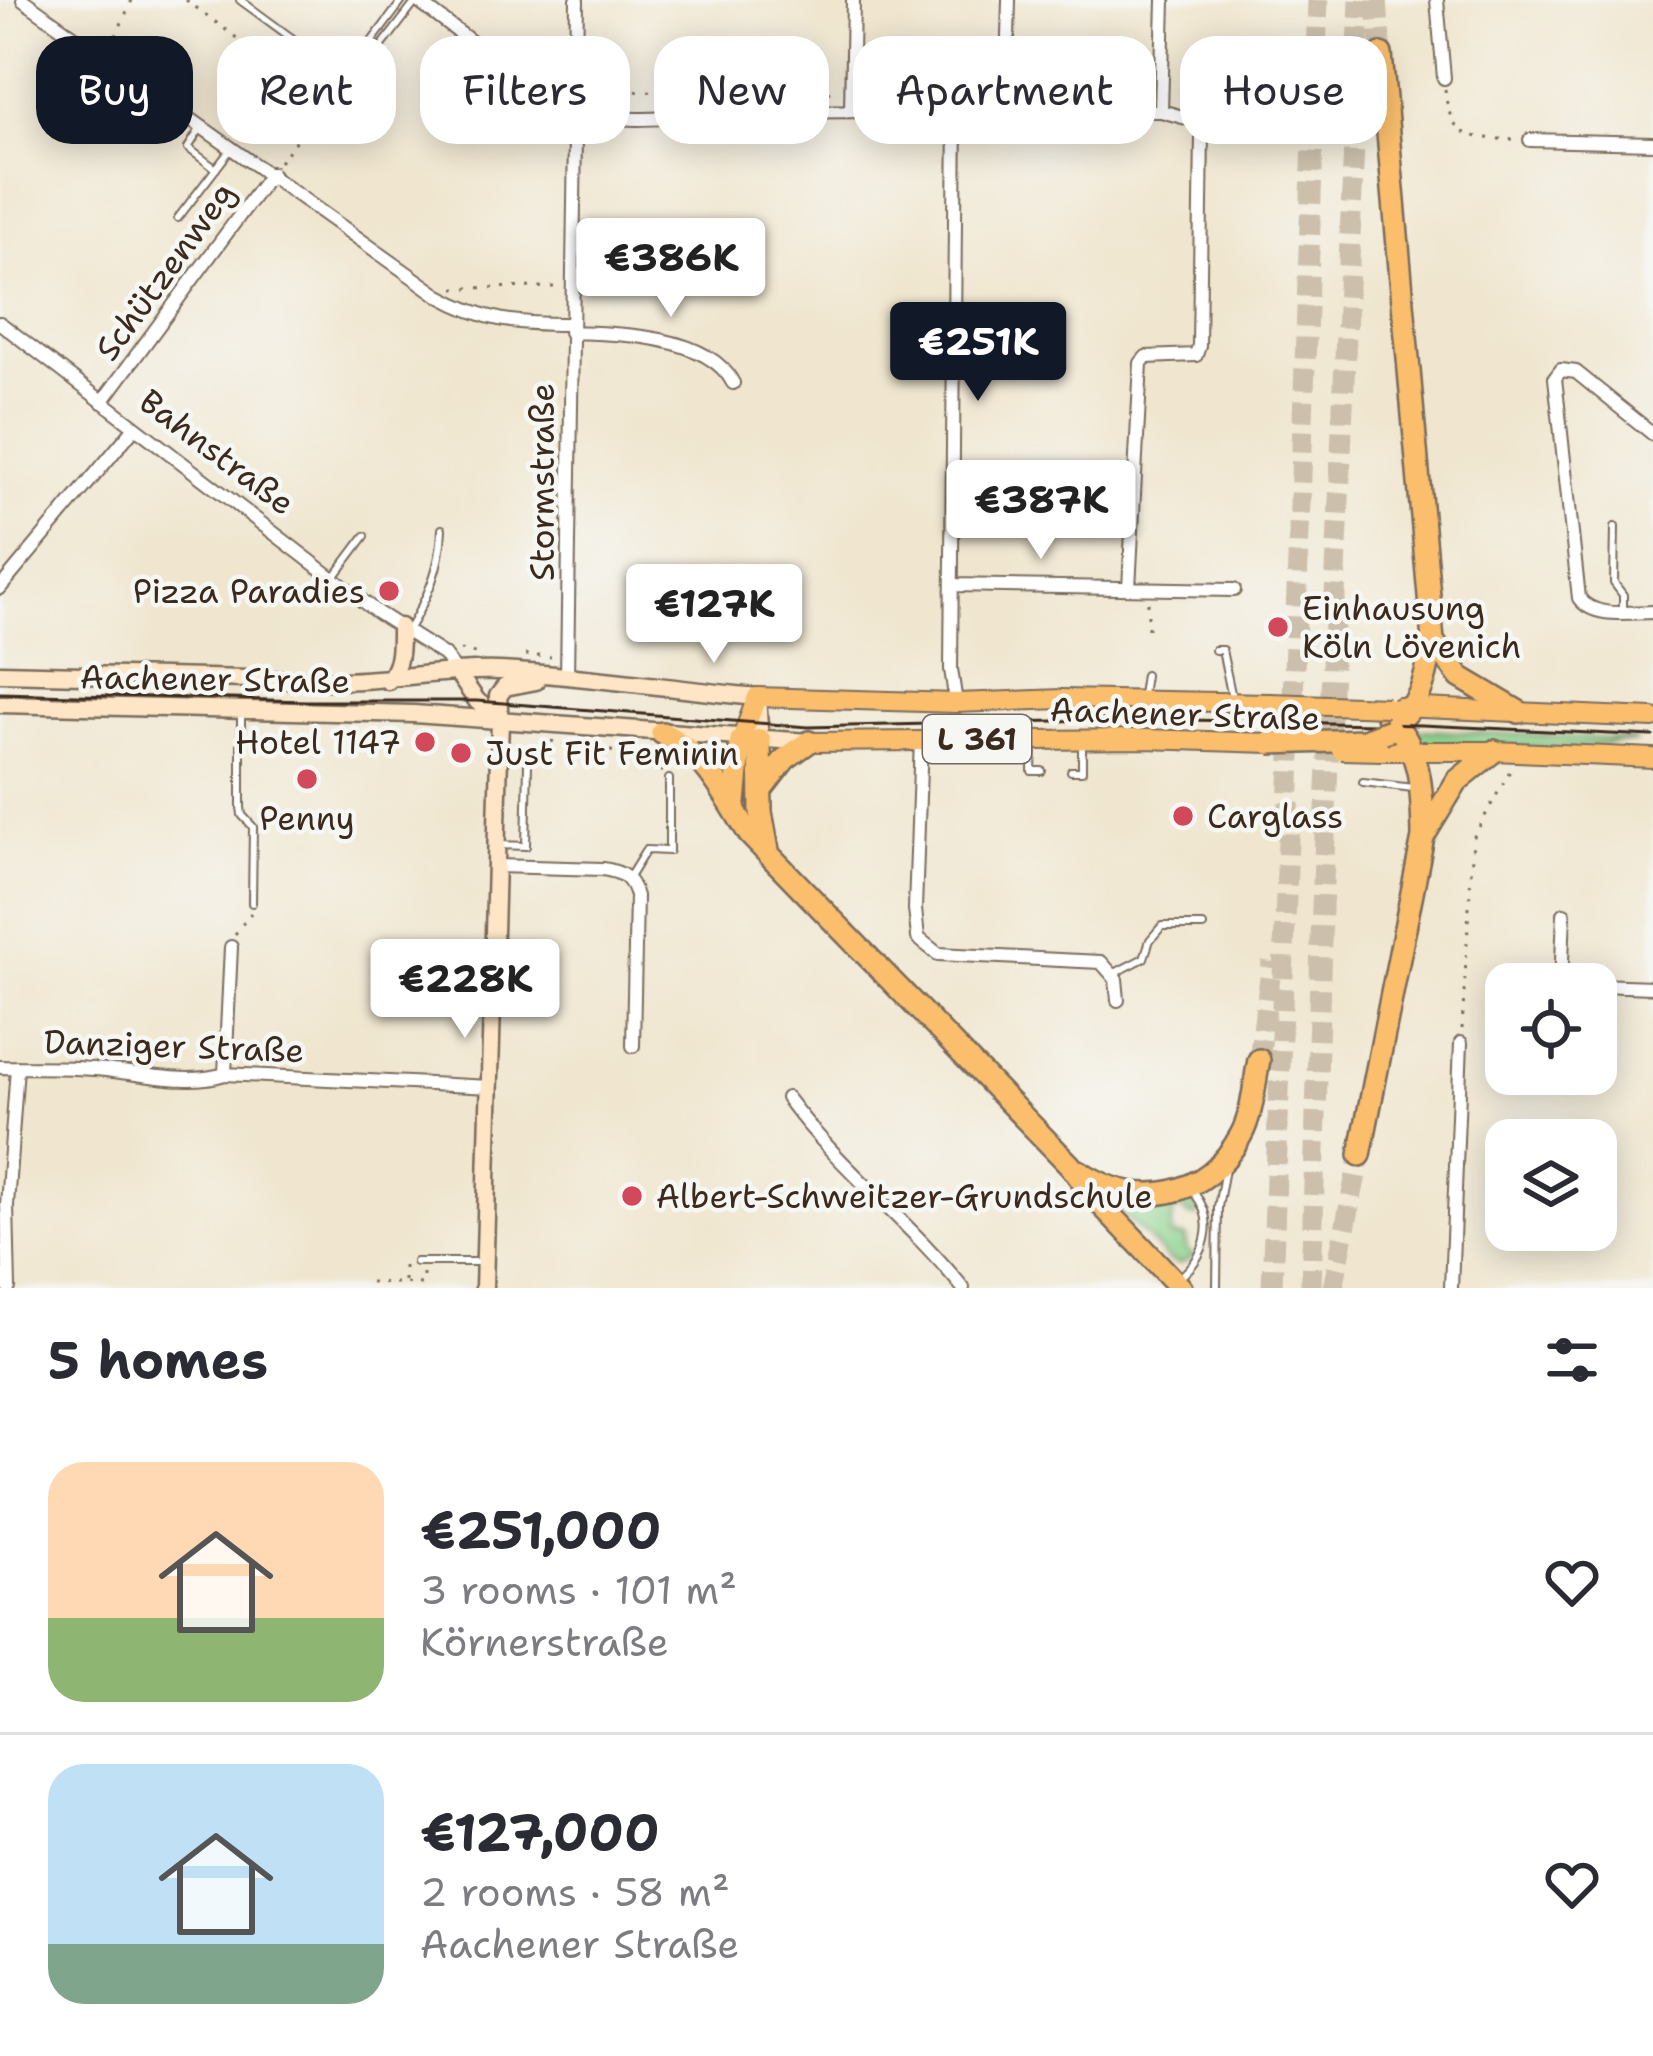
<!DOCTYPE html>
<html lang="en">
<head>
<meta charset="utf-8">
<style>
	:root { --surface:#fff; --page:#f7f7f7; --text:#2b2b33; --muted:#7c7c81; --line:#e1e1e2; --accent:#111827 }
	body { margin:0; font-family:"Shantell Sans",sans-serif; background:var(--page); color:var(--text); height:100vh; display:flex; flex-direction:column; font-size:45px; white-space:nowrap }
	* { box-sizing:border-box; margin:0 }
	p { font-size:39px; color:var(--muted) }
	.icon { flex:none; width:66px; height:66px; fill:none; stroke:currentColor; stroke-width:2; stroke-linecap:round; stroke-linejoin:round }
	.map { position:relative; height:1288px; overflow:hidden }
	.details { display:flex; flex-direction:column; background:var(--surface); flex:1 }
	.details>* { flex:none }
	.guide { position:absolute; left:36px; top:36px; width:1581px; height:108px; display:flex; gap:24px }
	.buttons { position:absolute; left:1485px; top:963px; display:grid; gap:24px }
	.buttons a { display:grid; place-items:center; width:132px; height:132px; border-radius:24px; background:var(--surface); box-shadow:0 6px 30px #0003; font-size:60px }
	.price { position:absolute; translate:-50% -102px; padding:0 27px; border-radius:12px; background:#fff; color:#222; font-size:39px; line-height:78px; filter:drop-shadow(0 3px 6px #0008) }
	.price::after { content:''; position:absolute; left:50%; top:72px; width:36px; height:27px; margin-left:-18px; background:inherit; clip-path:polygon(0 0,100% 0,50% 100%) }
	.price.active { background:var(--accent); color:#fff }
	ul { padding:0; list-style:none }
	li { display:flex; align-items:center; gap:36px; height:300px; padding:0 48px }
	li+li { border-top:3px solid var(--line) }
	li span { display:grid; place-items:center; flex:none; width:336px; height:240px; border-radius:36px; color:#555 }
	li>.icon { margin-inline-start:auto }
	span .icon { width:144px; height:144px; fill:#fffc; stroke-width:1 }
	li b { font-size:51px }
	h2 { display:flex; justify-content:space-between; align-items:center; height:144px; padding:0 48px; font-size:51px }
	.pill { padding:0 42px; border-radius:36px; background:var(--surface); box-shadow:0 6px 30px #0003; font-size:42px; line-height:108px }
	.pill.active { background:var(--accent); color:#fff }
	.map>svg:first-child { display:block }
	.green { fill:#8ad18b; stroke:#627e54; stroke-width:3 }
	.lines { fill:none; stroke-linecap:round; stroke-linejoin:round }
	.highway-tunnel { stroke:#ccc0ac; stroke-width:21; stroke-dasharray:21 10; stroke-linecap:butt }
	.lane-casing { stroke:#7a6c5c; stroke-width:10 }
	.street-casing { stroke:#7a6c5c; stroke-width:16 }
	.secondary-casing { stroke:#7a6c5c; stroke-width:21 }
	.primary-casing { stroke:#7a6c5c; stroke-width:22 }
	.highway-casing { stroke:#7a6c5c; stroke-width:26 }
	.path { stroke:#7a6c5c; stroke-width:3; stroke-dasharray:3 9; stroke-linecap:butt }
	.lane { stroke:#fff; stroke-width:6 }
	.street { stroke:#fff; stroke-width:12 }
	.secondary { stroke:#fde5c5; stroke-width:16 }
	.primary { stroke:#fabe6d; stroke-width:18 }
	.highway { stroke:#fabe6d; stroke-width:21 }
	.tram { stroke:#3b2a1e; stroke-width:3 }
	.primary-bridge-casing { stroke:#7a6c5c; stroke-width:22; stroke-linecap:butt }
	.highway-bridge-casing { stroke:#7a6c5c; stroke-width:26; stroke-linecap:butt }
	.primary-bridge { stroke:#fabe6d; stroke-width:18 }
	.highway-bridge { stroke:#fabe6d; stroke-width:21 }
	.poi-dot { fill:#d1495b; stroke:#f6f6f2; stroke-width:4.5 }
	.labels { text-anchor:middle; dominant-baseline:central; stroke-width:9; stroke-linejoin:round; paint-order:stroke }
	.shield { fill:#f6f6f2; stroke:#73675e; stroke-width:3 }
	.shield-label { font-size:30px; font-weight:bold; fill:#3b2a1e }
	.street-label { font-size:33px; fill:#3b2a1e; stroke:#f6f6f2 }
	.poi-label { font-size:33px; fill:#3b2a1e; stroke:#f6f6f2; text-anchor:start }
</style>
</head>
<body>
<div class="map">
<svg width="1653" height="1288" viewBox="0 0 1653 1288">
	<rect width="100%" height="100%" fill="#f6f6f2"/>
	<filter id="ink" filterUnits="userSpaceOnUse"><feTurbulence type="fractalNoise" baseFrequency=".00833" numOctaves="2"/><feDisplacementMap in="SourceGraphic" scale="24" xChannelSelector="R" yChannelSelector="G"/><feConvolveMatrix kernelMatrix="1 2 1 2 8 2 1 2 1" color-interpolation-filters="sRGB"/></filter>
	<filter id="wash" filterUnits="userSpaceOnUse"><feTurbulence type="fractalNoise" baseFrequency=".004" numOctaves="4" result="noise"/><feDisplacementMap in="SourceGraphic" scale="48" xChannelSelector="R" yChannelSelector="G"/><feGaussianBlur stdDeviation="2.7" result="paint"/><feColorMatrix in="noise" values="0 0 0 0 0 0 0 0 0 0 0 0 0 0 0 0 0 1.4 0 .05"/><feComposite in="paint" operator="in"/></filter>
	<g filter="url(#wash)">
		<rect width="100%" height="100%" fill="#f0e6cf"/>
		<path class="green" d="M1415,730L1633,740L1635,742L1570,747L1421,743Z
			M1105,1196L1185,1198L1198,1210L1197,1216L1187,1215L1186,1210H1173L1171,1236L1186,1237V1249L1194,1257L1180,1264L1170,1261Z"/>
	</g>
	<g filter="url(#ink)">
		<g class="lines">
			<path class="highway-tunnel" d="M1377,0L1381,54
				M1259,1060L1272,962
				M1272,1288L1318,0
				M1311,1288L1322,907L1360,0
				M1333,1288L1360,1155"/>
			<g class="lane-casing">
				<path id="lane" d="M240,0L345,77L403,0
					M375,55L415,3
					M466,105L495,64
					M200,129L188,148L216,169
					M178,218L231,149
					M1615,527L1614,583L1623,595V612
					M335,576L365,536
					M407,632C427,599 441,568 442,529
					M1215,650H1222L1232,698
					M1142,695L1145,675
					M241,715V807L242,815L253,827L252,903
					M1033,742L1032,771H1042
					M1071,771H1082V745
					M1363,782L1413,788
					M500,845L526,846L528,764
					M628,879L646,850L669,851V779
					M1113,974L1144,958L1150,940L1162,926H1203
					M416,1262H481
					M1178,1279C1205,1258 1218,1222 1194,1193
					M1217,1288L1218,1207L1225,1169"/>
			</g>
			<g class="street-casing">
				<path id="street" d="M23,0L438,295C486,322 516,324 570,324
					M416,0L555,105C619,131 697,113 765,112C897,110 1029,111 1161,111L1197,121L1202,133L1199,346L1196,355L1146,357L1141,363L1129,588
					M1437,0L1444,78
					M851,111L853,0
					M1006,111L1009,0
					M1161,111L1164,0
					M1530,140L1653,143
					M0,323L378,613L444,655L458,674
					M570,332C617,333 709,335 733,383
					M102,402L271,173
					M1653,434L1576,372L1561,370L1555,378L1579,598C1594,619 1629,612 1653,612
					M953,585L1234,590
					M0,588L135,427
					M567,677L577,0
					M956,703L951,669L956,111
					M921,739L915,909L918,938L938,954L1101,962L1116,979L1118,1000
					M496,866L603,869C622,872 631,877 636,896L633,1046
					M1561,984L1564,914
					M1596,985L1653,987
					M0,1067C37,1068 76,1066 113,1071C149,1075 190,1085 225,1074L491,1087
					M225,1074L231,947
					M787,1098C839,1168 908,1220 963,1288
					M9,1288L7,1205L17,1067
					M1451,1288L1461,1043"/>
			</g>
			<g class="secondary-casing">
				<path id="secondary" d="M0,673L334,681C389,681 445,669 499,671C585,675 671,689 757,697L760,740
					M458,674L477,701L500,720
					M388,681C401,663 400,648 400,627
					M0,704L414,714L809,742
					M484,1288L500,720L498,696L505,687L536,681"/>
			</g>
			<g class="primary-casing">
				<path id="primary" d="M1399,707L1653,718
					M741,740L757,697L956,703L1062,699L1270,703
					M809,742L1145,739L1270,743
					M1382,751H1494L1653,758"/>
			</g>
			<g class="highway-casing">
				<path id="highway" d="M1381,54L1433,641C1424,684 1423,701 1390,730
					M1433,641L1460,677L1519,712
					M662,733C708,756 723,794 750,835L1070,1165L1095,1198L1181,1288
					M760,740L761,812L768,850
					M761,790L785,759L809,742
					M735,803L741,740
					M1423,837L1457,781L1494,751
					M1360,1155L1423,837C1422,793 1423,748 1387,716
					M1079,1171C1138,1210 1206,1200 1241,1135C1253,1113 1254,1084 1259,1060"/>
			</g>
			<path class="path" d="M186,0L325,104
				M111,47L132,0
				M1445,89C1450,142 1472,137 1517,140
				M588,91L836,92
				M864,92L992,93
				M1020,94L1052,95
				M1182,102L1247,106L1256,110L1259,123L1256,133H1216
				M279,162L339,84
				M455,288L560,287
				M1148,602V636
				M460,650L480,654
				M525,655L551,657
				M551,741L591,750L661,754
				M653,756L652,771H663
				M235,934L251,913
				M1462,1029L1473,838L1512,767
				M404,1281V1261
				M370,1282L423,1284V1273"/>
			<use href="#lane" class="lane"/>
			<use href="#street" class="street"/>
			<use href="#secondary" class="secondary"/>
			<use href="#primary" class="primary"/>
			<use href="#highway" class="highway"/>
			<path class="tram" d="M0,693L306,701H477L808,727L1138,719L1422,725L1653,736"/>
			<g class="primary-bridge-casing">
				<path id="primary-bridge" d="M1270,703L1388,707
					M1341,750L1382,751"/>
			</g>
			<g class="highway-bridge-casing">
				<path id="highway-bridge" d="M1270,743L1364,740L1390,730"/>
			</g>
			<use href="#primary-bridge" class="primary-bridge"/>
			<use href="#highway-bridge" class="highway-bridge"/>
		</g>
	</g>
	<g class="poi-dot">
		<circle cx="389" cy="591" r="12"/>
		<circle cx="1278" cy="627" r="12"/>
		<circle cx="425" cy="742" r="12"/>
		<circle cx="461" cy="753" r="12"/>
		<circle cx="307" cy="779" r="12"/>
		<circle cx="1183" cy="816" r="12"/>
		<circle cx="632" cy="1196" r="12"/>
	</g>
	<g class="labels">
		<rect class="shield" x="923" y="715" width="108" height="48" rx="9"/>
		<g class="shield-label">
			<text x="977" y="739">L 361</text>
		</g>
		<g class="street-label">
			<text transform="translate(165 271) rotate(-54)">Schützenweg</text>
			<text transform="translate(217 452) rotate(37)">Bahnstraße</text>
			<text transform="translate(542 482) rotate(-90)">Stormstraße</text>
			<text transform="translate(215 679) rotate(1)">Aachener Straße</text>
			<text transform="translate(1185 714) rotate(2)">Aachener Straße</text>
			<text transform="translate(174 1046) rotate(2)">Danziger Straße</text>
		</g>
		<g class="poi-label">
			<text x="365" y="591" text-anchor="end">Pizza Paradies</text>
			<text x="1302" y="608">Einhausung<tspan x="1302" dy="38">Köln Lövenich</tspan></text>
			<text x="401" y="742" text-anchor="end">Hotel 1147</text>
			<text x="485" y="753">Just Fit Feminin</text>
			<text x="1207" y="816">Carglass</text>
			<text x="307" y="818" text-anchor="middle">Penny</text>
			<text x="656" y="1196">Albert-Schweitzer-Grundschule</text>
		</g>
	</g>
</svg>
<div class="buttons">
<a><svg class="icon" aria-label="locate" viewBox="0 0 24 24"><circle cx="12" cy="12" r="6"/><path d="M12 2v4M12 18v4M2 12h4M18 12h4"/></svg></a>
<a><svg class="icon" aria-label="layers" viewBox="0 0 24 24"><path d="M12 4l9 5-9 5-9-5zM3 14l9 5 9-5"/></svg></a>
</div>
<b class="price" style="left:671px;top:320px">€386K</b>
<b class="price active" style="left:978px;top:404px">€251K</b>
<b class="price" style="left:1041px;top:562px">€387K</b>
<b class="price" style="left:714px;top:666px">€127K</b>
<b class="price" style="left:465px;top:1041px">€228K</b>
<div class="guide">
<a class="pill active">Buy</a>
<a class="pill">Rent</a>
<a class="pill">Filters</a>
<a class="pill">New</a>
<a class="pill">Apartment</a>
<a class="pill">House</a>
</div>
</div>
<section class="details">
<h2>5 homes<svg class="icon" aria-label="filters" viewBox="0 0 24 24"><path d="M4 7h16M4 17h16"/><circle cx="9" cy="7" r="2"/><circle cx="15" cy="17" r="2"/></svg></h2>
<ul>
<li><span style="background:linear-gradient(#ffd9b3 65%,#8fb573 0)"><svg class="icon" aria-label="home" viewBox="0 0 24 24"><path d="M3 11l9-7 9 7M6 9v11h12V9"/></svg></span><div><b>€251,000</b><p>3 rooms · 101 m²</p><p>Körnerstraße</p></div><svg class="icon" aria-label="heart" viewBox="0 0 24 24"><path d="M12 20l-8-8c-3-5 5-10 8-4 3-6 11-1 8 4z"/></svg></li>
<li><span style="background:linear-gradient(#bfe0f5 75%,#7fa58c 0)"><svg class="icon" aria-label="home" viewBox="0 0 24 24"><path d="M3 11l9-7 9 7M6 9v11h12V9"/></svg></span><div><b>€127,000</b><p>2 rooms · 58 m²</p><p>Aachener Straße</p></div><svg class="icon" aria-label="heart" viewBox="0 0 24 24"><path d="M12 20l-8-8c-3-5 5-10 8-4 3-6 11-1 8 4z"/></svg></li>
</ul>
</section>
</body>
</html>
